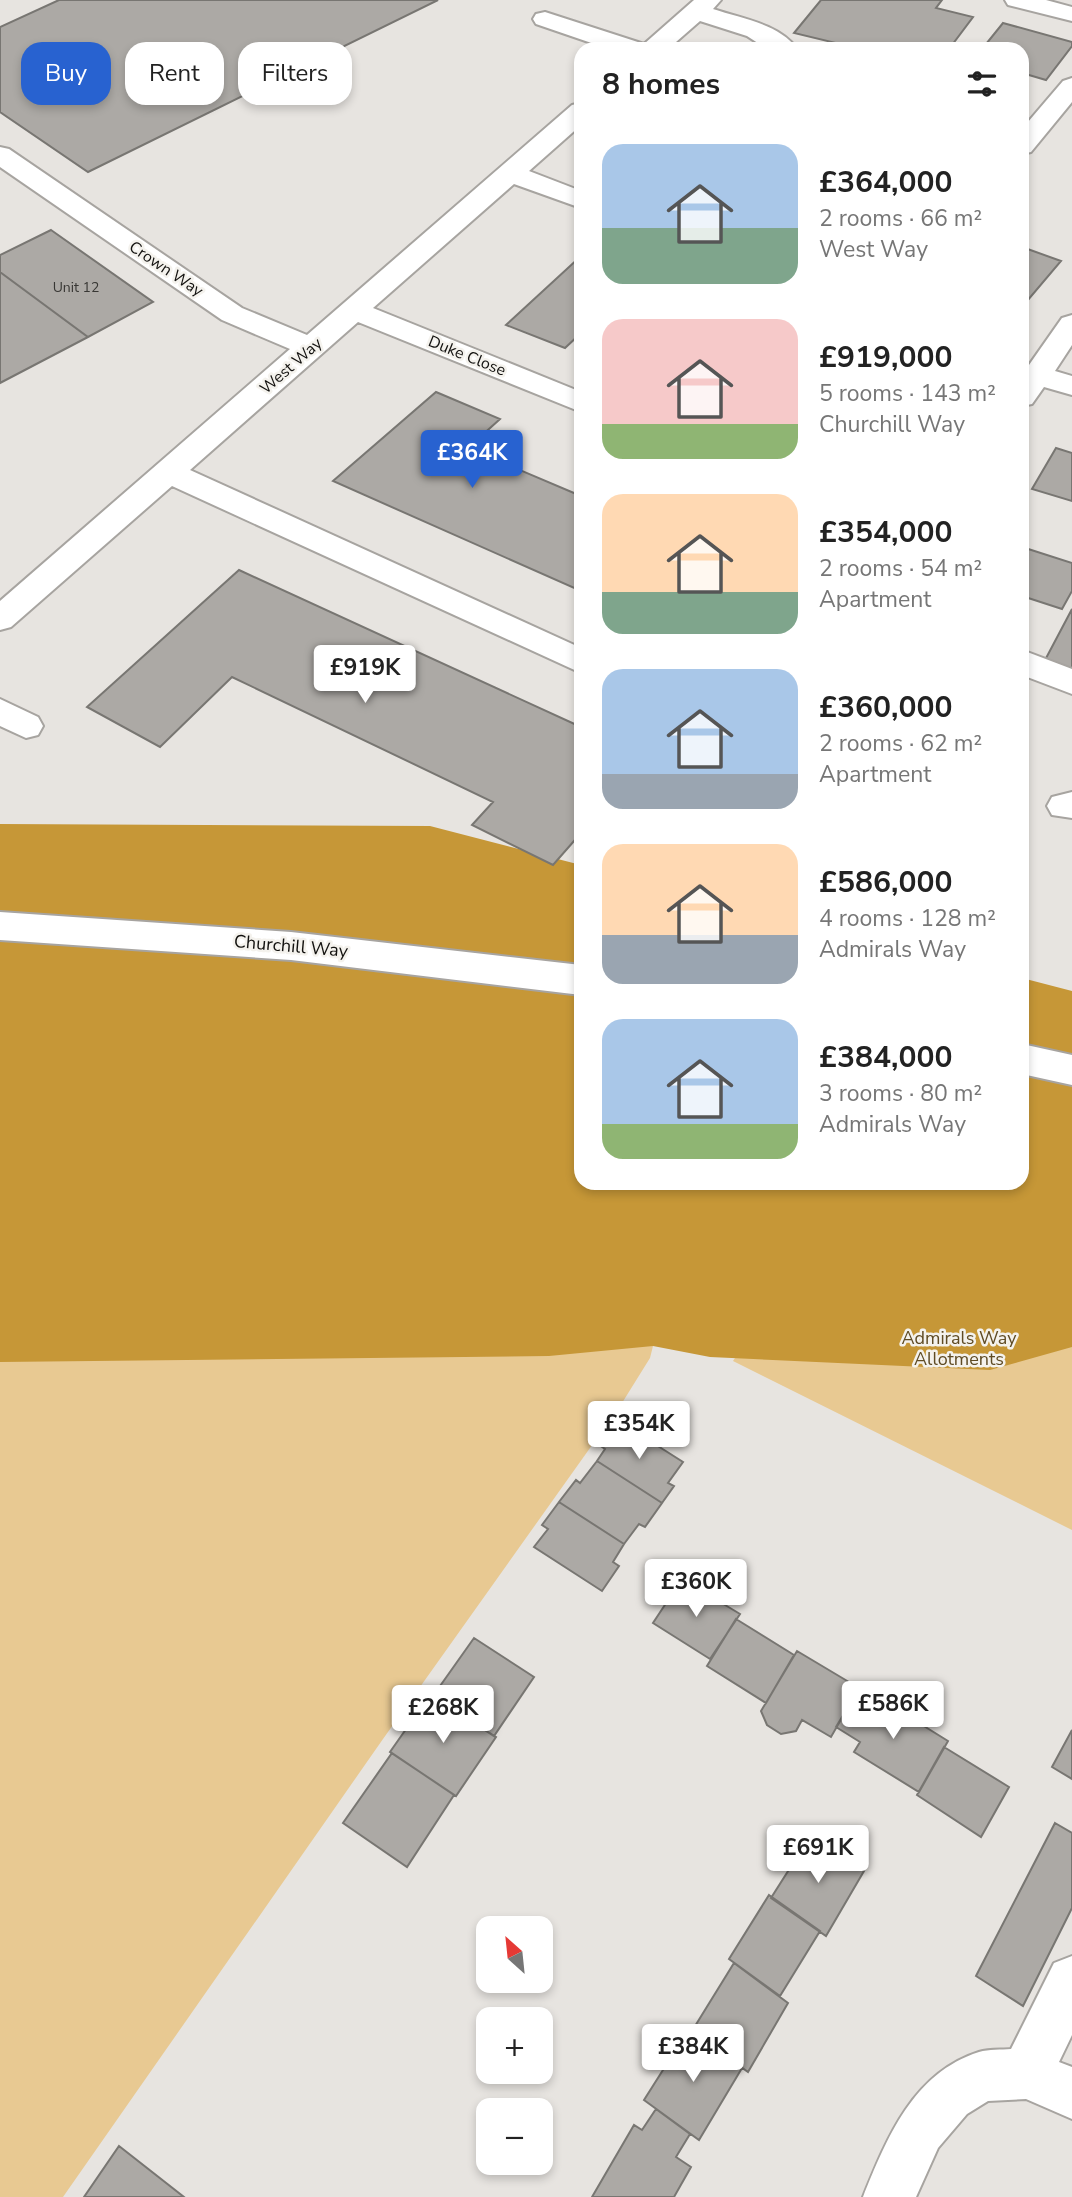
<!DOCTYPE html>
<html lang="en">
<head>
<meta charset="utf-8">
<style>
	:root { --surface:#fff; --page:#f2f2f2; --text:#222; --muted:#767676; --accent:#2862d0 }
	body { margin:0; font-family:"Nunito Sans",sans-serif; background:var(--page); color:var(--text); height:100vh; display:flex; flex-direction:column; font-size:26px; white-space:nowrap }
	* { box-sizing:border-box; margin:0 }
	p { font-size:23px; color:var(--muted) }
	.icon { flex:none; width:38px; height:38px; fill:none; stroke:currentColor; stroke-width:2; stroke-linecap:round; stroke-linejoin:round }
	.map { position:relative; flex:1; overflow:hidden }
	.sheet { position:absolute; left:574px; top:42px; width:455px; height:1148px; display:flex; flex-direction:column; background:var(--surface); border-radius:21px; box-shadow:0 4px 10px #0003 }
	.sheet>* { flex:none }
	.banner { position:absolute; left:21px; top:42px; width:448px; height:63px; display:flex; gap:14px }
	.needle { width:46px; rotate:333deg }
	.tools { position:absolute; left:476px; top:1916px; display:grid; gap:14px }
	.tools a { display:grid; place-items:center; width:77px; height:77px; border-radius:14px; background:var(--surface); box-shadow:0 4px 10px #0003; font-size:35px }
	.price { position:absolute; translate:-50% -60px; padding:0 16px; border-radius:7px; background:#fff; color:#222; font-size:23px; line-height:46px; filter:drop-shadow(0 2px 4px #0008) }
	.price::after { content:''; position:absolute; left:50%; top:42px; width:21px; height:16px; margin-left:-10px; background:inherit; clip-path:polygon(0 0,100% 0,50% 100%) }
	.price.active { background:var(--accent); color:#fff }
	ul { padding:0; list-style:none }
	li { display:flex; align-items:center; gap:21px; height:175px; padding:0 28px }
	li span { display:grid; place-items:center; flex:none; width:196px; height:140px; border-radius:21px; color:#555 }
	li>.icon { margin-inline-start:auto }
	span .icon { width:84px; height:84px; fill:#fffc; stroke-width:1 }
	li b { font-size:30px }
	h2 { display:flex; justify-content:space-between; align-items:center; height:84px; padding:0 28px; font-size:30px }
	.pill { padding:0 24px; border-radius:21px; background:var(--surface); box-shadow:0 4px 10px #0003; font-size:24px; line-height:63px }
	.pill.active { background:var(--accent); color:#fff }
	.map>svg:first-child { display:block }
	.green { fill:#e8c992 }
	.forest { fill:#c69737 }
	.building { fill:#aca9a5; stroke:#787672; stroke-width:2 }
	.lines { fill:none; stroke-linecap:round; stroke-linejoin:round }
	.minor-casing { stroke:#a7a4a0; stroke-width:4 }
	.major-casing { stroke:#a7a4a0; stroke-width:4 }
	.minor { fill:#fff; fill-rule:evenodd }
	.major { fill:#fff; fill-rule:evenodd }
	.labels { text-anchor:middle; dominant-baseline:central; stroke-width:5; stroke-linejoin:round; paint-order:stroke }
	.number-label { font-size:14px; fill:#383734 }
	.far-street-label { font-size:16px; fill:#12110f; stroke:#f4f2ed }
	.street-label { font-size:18px; fill:#12110f; stroke:#f4f2ed }
	.park-label { font-size:18px; fill:#5f4b24; stroke:#f4f2ed }
</style>
</head>
<body>
<div class="map">
<svg width="1072" height="2197" viewBox="0 0 1072 2197">
	<rect width="100%" height="100%" fill="#e7e4e0"/>
	<path class="green" d="M0,961L581,1183L653,1346L650,1358L622,1403L383,1739L63,2197H0Z
		M841,1195L1072,1266V1530L733,1361Z"/>
	<path class="forest" d="M0,824L430,826L581,865V1183H1022V978L1072,991V1347L990,1370L710,1357L653,1346L549,1356L0,1362Z"/>
	<path class="building" d="M59,0H438L88,172L0,112V27Z
		M821,0H942L936,8L973,17L949,49H831L836,43L794,33Z
		M1003,23L1072,42V46L1046,80L1022,73V49H982Z
		M51,230L153,302L88,337L0,272V255Z
		M1022,247L1061,261L1022,307Z
		M581,256V333L565,348L506,325Z
		M0,272L88,337L0,383Z
		M436,392L500,419L468,448L581,496V591L333,481Z
		M1056,448L1072,453V501L1032,489Z
		M1022,547L1072,563V591L1062,609L1022,596Z
		M239,570L581,727V833L553,865L472,825L493,802L232,677L160,747L87,707Z
		M1072,609V672L1044,662Z
		M617,1420L683,1462L668,1483L674,1486L662,1503L597,1461L605,1449L598,1444Z
		M597,1461L662,1503L645,1527L639,1524L624,1544L559,1502L576,1480L580,1483Z
		M559,1502L624,1544L613,1562L619,1566L602,1591L534,1547L548,1529L542,1525Z
		M682,1579L740,1614L710,1659L653,1623Z
		M736,1619L794,1655L766,1703L707,1666Z
		M474,1638L534,1677L494,1736L433,1696Z
		M797,1651L859,1688L831,1737L802,1720L796,1731L781,1734L767,1725L761,1711Z
		M856,1694L881,1709L885,1702L948,1741L919,1792L854,1752L860,1742L836,1727Z
		M430,1695L496,1737L456,1796L390,1752Z
		M1072,1730V1779L1052,1767Z
		M944,1747L1009,1787L981,1837L917,1795Z
		M392,1753L454,1795L407,1867L343,1823Z
		M1055,1823L1072,1833V1908L1023,2006L976,1976Z
		M811,1835L864,1871L826,1936L771,1898Z
		M769,1895L820,1931L780,1996L729,1959Z
		M734,1963L788,2003L748,2072L692,2031Z
		M689,2029L742,2068L699,2140L644,2100Z
		M656,2109L690,2134L676,2157L691,2167L674,2197H592L634,2125L642,2130Z
		M119,2146L184,2197H84Z"/>
	<g class="lines">
		<g class="minor-casing">
			<path id="minor" d="M694,0H721L713,9C740,18 780,24 797,49H767L747,36L700,21L668,49H609L536,24L533,19L536,14L545,12L644,44Z
				M1005,0H1046L1072,7V21L1008,5Z
				M1072,78V102L1031,152L1022,154V129L1063,81Z
				M581,103V125L529,171L581,191V208L514,184L373,308L581,392V412L358,322L190,470L581,648V673L172,486L11,627L0,630V601L290,349L222,320L0,167V147L9,149L242,308L307,335L572,105Z
				M1072,315V345L1055,371L1072,376V395L1044,387L1032,404L1022,406V375L1062,318Z
				M1022,650L1072,669V694L1022,675Z
				M0,699L38,717L43,726L38,735L26,738L0,726Z
				M1072,792V818L1052,815L1047,806L1052,797Z
				M1072,1956V2035L1059,2062L1072,2067V2119L1026,2099L988,2101L967,2114L938,2148L916,2197H863C887,2138 913,2073 979,2052C989,2049 1001,2050 1011,2049L1054,1963Z"/>
		</g>
		<g class="major-casing">
			<path id="major" d="M0,912L291,932L581,965V995L291,960L0,940Z
				M1022,1044L1072,1055V1085L1022,1074Z"/>
		</g>
		<use href="#minor" class="minor"/>
		<use href="#major" class="major"/>
	</g>
	<g class="labels">
		<g class="number-label">
			<text x="76" y="287">Unit 12</text>
		</g>
		<g class="far-street-label">
			<text transform="translate(166 269) rotate(34)">Crown Way</text>
			<text transform="translate(467 356) rotate(22)">Duke Close</text>
			<text transform="translate(291 366) rotate(-41)">West Way</text>
		</g>
		<g class="street-label">
			<text transform="translate(291 946) rotate(5)">Churchill Way</text>
		</g>
		<g class="park-label">
			<text x="959" y="1338">Admirals Way<tspan x="959" dy="21">Allotments</tspan></text>
		</g>
	</g>
</svg>
<div class="tools">
<a><svg class="needle" viewBox="-14 -14 28 28"><path d="M0-13l5 13h-10z" fill="#e53935"/><path d="M0 13l5-13h-10z" fill="#767676"/></svg></a>
<a>+</a>
<a>−</a>
</div>
<b class="price active" style="left:472px;top:490px">£364K</b>
<b class="price" style="left:365px;top:705px">£919K</b>
<b class="price" style="left:639px;top:1461px">£354K</b>
<b class="price" style="left:696px;top:1619px">£360K</b>
<b class="price" style="left:893px;top:1741px">£586K</b>
<b class="price" style="left:443px;top:1745px">£268K</b>
<b class="price" style="left:818px;top:1885px">£691K</b>
<b class="price" style="left:693px;top:2084px">£384K</b>
<div class="banner">
<a class="pill active">Buy</a>
<a class="pill">Rent</a>
<a class="pill">Filters</a>
</div>
<section class="sheet">
<h2>8 homes<svg class="icon" aria-label="filters" viewBox="0 0 24 24"><path d="M4 7h16M4 17h16"/><circle cx="9" cy="7" r="2"/><circle cx="15" cy="17" r="2"/></svg></h2>
<ul>
<li><span style="background:linear-gradient(#a9c7e8 60%,#7fa58c 0)"><svg class="icon" aria-label="home" viewBox="0 0 24 24"><path d="M3 11l9-7 9 7M6 9v11h12V9"/></svg></span><div><b>£364,000</b><p>2 rooms · 66 m²</p><p>West Way</p></div></li>
<li><span style="background:linear-gradient(#f6c9c9 75%,#8fb573 0)"><svg class="icon" aria-label="home" viewBox="0 0 24 24"><path d="M3 11l9-7 9 7M6 9v11h12V9"/></svg></span><div><b>£919,000</b><p>5 rooms · 143 m²</p><p>Churchill Way</p></div></li>
<li><span style="background:linear-gradient(#ffd9b3 70%,#7fa58c 0)"><svg class="icon" aria-label="home" viewBox="0 0 24 24"><path d="M3 11l9-7 9 7M6 9v11h12V9"/></svg></span><div><b>£354,000</b><p>2 rooms · 54 m²</p><p>Apartment</p></div></li>
<li><span style="background:linear-gradient(#a9c7e8 75%,#9aa5b1 0)"><svg class="icon" aria-label="home" viewBox="0 0 24 24"><path d="M3 11l9-7 9 7M6 9v11h12V9"/></svg></span><div><b>£360,000</b><p>2 rooms · 62 m²</p><p>Apartment</p></div></li>
<li><span style="background:linear-gradient(#ffd9b3 65%,#9aa5b1 0)"><svg class="icon" aria-label="home" viewBox="0 0 24 24"><path d="M3 11l9-7 9 7M6 9v11h12V9"/></svg></span><div><b>£586,000</b><p>4 rooms · 128 m²</p><p>Admirals Way</p></div></li>
<li><span style="background:linear-gradient(#a9c7e8 75%,#8fb573 0)"><svg class="icon" aria-label="home" viewBox="0 0 24 24"><path d="M3 11l9-7 9 7M6 9v11h12V9"/></svg></span><div><b>£384,000</b><p>3 rooms · 80 m²</p><p>Admirals Way</p></div></li>
</ul>
</section>
</div>
</body>
</html>
